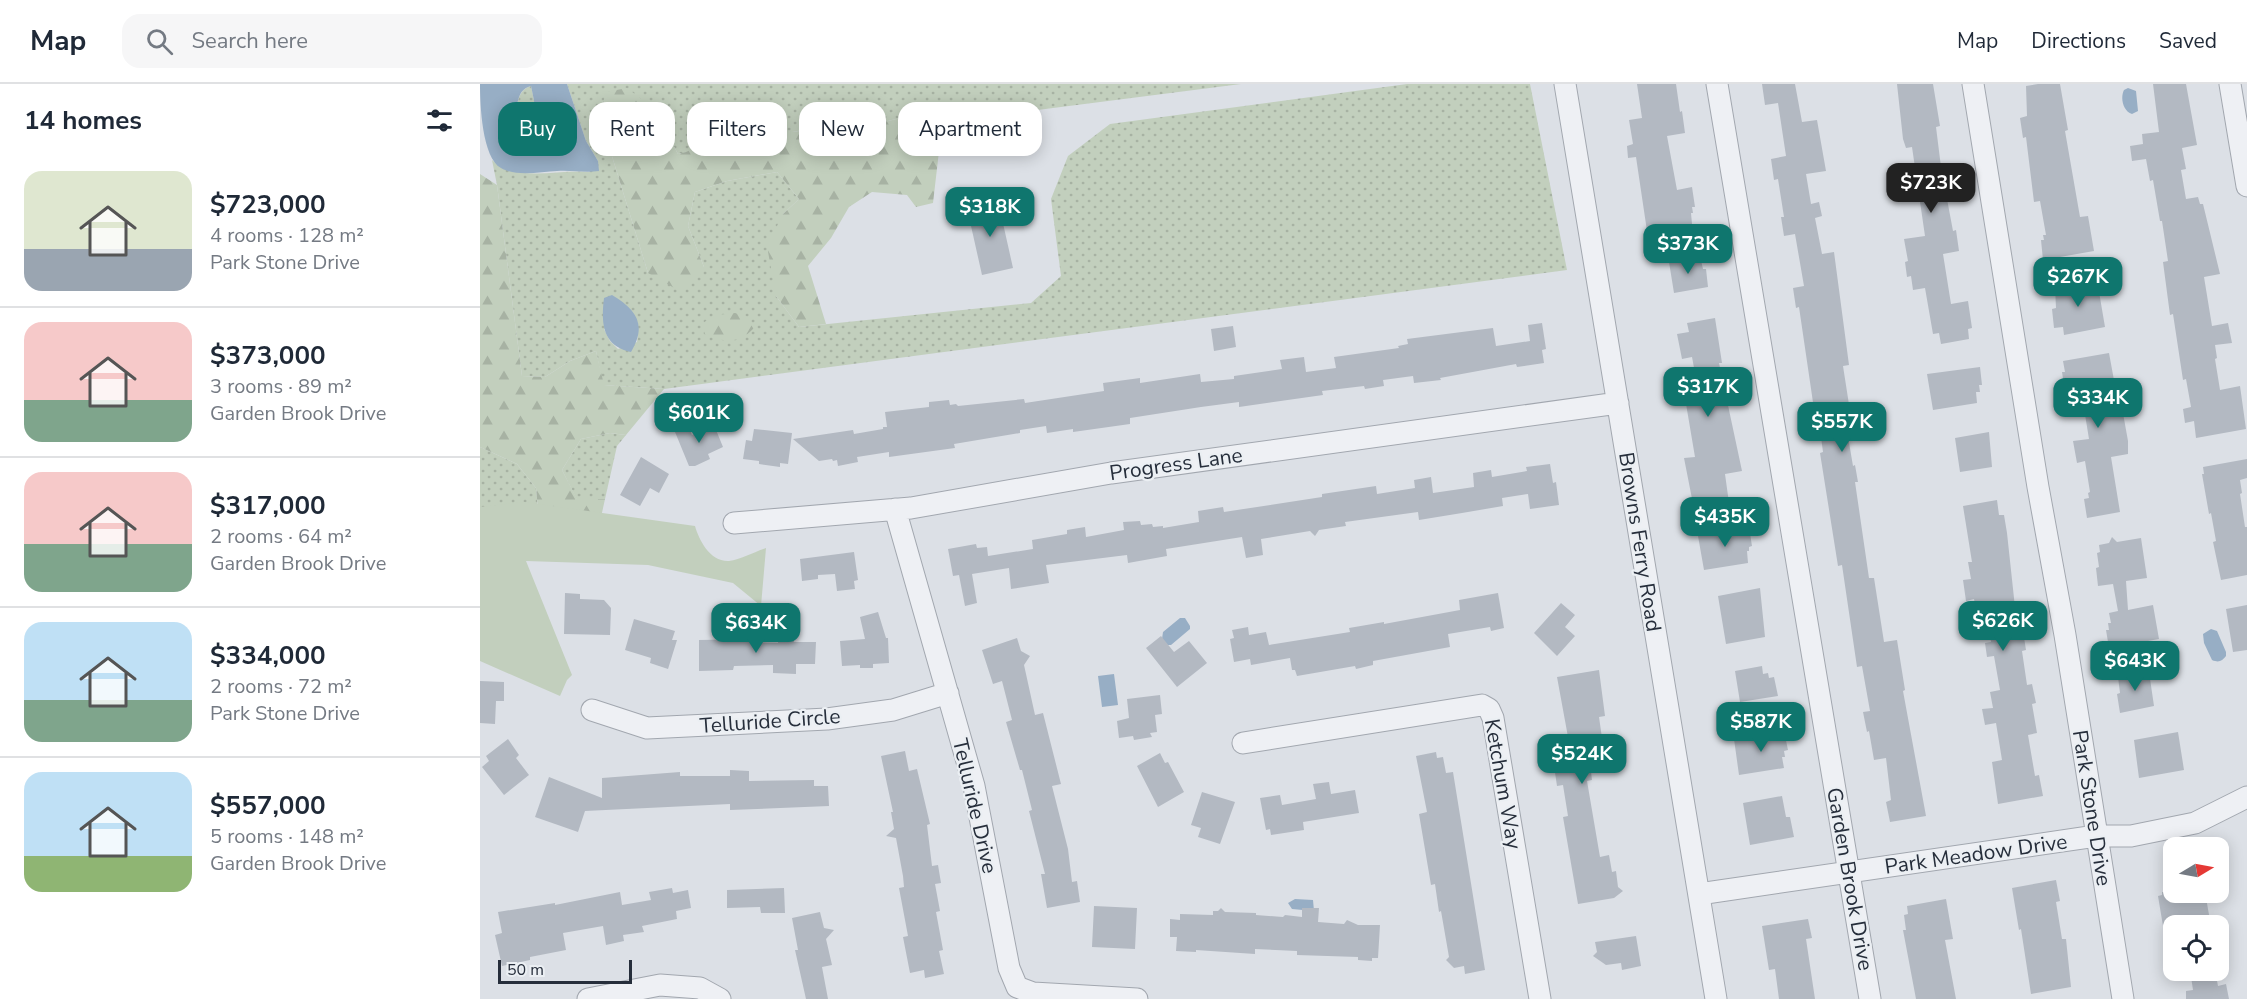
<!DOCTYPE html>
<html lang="en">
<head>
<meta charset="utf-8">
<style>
	:root { --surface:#fff; --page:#f6f6f7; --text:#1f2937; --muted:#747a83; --line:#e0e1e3; --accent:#0f766e }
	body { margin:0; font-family:"Nunito Sans",sans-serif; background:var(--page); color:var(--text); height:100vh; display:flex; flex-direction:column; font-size:22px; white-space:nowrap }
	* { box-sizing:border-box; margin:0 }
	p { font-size:20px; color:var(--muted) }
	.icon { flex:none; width:33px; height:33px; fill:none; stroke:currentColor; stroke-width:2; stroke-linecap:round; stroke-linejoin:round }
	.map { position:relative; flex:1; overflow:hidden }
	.drawer { display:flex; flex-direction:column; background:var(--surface); width:480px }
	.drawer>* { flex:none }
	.guide { position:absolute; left:18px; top:18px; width:570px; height:54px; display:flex; gap:12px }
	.needle { width:39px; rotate:80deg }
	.controls { position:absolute; left:1683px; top:753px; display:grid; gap:12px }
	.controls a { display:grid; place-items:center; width:66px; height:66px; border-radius:12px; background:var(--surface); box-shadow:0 3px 15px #0003; font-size:30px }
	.scale { position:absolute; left:18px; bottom:15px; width:134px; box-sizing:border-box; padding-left:6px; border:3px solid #262e3b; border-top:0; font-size:16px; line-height:21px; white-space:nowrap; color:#262e3b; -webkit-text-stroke:4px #ebeff3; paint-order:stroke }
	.price { position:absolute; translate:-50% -51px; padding:0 14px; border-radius:12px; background:var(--accent); color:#fff; font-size:20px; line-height:39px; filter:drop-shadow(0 2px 3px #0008) }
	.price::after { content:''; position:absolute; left:50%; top:36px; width:18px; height:14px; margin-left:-9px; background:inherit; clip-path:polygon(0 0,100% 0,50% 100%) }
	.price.selected { background:#222; color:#fff }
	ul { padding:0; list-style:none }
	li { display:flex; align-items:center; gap:18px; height:150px; padding:0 24px }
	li+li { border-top:2px solid var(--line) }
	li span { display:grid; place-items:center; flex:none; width:168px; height:120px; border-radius:18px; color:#555 }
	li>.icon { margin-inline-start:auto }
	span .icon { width:72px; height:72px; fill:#fffc; stroke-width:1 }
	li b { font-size:26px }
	h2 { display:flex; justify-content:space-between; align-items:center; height:72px; padding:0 24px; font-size:26px }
	.chip { padding:0 21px; border-radius:18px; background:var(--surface); box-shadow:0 3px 15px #0003; font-size:21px; line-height:54px }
	.chip.selected { background:var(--accent); color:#fff }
	header { display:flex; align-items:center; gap:36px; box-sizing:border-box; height:84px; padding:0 30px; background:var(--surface); border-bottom:2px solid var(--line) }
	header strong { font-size:28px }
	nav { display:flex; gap:33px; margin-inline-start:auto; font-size:21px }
	.search { width:420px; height:54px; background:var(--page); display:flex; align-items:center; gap:15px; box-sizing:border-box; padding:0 21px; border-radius:18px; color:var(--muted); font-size:22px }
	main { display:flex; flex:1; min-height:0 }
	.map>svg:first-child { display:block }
	.grass { fill:url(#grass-dots); fill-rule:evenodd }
	.forest { fill:url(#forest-firs) }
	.park { fill:#c2cfbd }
	.water { fill:#97aec5; fill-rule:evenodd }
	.building { fill:#b3b9c2 }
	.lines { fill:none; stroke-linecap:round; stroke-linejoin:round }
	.minor-casing { stroke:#a2a7af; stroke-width:23 }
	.minor { stroke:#eef0f4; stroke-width:21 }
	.labels { text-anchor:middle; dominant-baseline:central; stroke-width:4.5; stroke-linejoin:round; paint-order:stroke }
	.street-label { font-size:21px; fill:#262e3b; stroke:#ebeff3 }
</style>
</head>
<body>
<header>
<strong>Map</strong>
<div class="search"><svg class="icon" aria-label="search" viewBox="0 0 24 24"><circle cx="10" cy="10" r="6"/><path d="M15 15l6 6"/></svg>Search here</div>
<nav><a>Map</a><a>Directions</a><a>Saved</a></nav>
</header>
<main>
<section class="drawer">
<h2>14 homes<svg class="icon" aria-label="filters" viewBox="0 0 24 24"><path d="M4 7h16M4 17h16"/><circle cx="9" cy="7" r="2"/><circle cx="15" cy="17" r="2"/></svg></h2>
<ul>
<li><span style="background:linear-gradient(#dfe7d0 65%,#9aa5b1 0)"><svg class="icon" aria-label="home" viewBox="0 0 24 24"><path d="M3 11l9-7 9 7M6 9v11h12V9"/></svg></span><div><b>$723,000</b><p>4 rooms · 128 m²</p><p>Park Stone Drive</p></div></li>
<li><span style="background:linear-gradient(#f6c9c9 65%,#7fa58c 0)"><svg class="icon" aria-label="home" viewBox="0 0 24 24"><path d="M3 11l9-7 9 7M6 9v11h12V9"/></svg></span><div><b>$373,000</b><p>3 rooms · 89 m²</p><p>Garden Brook Drive</p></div></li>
<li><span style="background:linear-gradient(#f6c9c9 60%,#7fa58c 0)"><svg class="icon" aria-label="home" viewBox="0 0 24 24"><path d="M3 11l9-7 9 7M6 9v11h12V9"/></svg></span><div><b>$317,000</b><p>2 rooms · 64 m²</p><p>Garden Brook Drive</p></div></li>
<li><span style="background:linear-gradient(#bfe0f5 65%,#7fa58c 0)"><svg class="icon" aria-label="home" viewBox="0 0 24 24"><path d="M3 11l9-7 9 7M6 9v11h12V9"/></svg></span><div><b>$334,000</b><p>2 rooms · 72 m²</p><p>Park Stone Drive</p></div></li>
<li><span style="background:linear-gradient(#bfe0f5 70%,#8fb573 0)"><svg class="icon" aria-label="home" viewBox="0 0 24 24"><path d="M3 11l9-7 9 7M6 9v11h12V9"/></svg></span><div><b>$557,000</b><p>5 rooms · 148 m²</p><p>Garden Brook Drive</p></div></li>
</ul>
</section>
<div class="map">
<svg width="1767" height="915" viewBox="0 0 1767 915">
	<defs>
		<pattern id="grass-dots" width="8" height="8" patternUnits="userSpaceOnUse" patternTransform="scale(1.5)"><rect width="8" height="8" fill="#c2cfbd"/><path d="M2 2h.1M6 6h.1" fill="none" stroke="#a7b2a3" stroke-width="1.8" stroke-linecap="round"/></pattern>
		<pattern id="forest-firs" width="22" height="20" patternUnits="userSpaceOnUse" patternTransform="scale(1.5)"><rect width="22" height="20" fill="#c2cfbd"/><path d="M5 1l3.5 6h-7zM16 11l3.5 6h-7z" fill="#a7b2a3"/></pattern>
	</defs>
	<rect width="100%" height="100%" fill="#dce0e6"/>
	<path class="grass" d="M87,0H761L456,39L450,27L391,41L328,45L198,70L173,24L131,69L168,189L224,183L208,142L215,108L247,97L297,88L319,115L303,130L296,212L319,243L551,219L581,192L571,115L588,72L630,40L927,0H1050L1087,186L184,305L123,301L116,267L90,277L65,293L42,292L17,101L12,76C37,99 78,85 109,88L118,77L106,57ZM124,245L158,250L157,258L138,265L130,257Z
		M51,2C54,17 58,28 52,43L39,48L35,41C38,27 34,7 51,2Z
		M130,349L146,351L137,362L125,415L97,416L82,386L101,355Z
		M0,363L37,380L56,404L59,436L0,425Z"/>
	<path class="forest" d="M147,4L173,24L198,70L206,68L239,54L391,41L450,27L461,50L453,119L436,123L427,111L392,108L369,123L351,154L328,182L346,240L319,243L296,212L287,162L303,130L319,115L297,88L247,97L215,108L208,142L224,183L203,209L168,189L131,69L122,23L126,8Z
		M0,90L17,101L42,292L65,293L90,277L116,267L124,301L184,305L146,351L130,349L101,355L82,386L97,415H125L115,461L59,436L56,404L37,380L0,363Z
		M255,229L268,233L274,244C259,260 244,259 225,250L222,241C229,231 244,230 255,229Z"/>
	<path class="park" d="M44,418L215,442C219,456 230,478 249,477C261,475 274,468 286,464L281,522L253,499L168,481L46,477L92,591L87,596L80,612L0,577V423Z"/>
	<path class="water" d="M0,0H87L106,57L118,77L119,87C105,89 91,86 77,87C60,88 36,93 21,84C2,74 0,20 0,0ZM51,2C54,17 58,28 51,43L39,48L35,41C38,27 34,6 51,2Z
		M1648,4L1656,7L1658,27L1652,30C1643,27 1640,14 1644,6Z
		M132,211C157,226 167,241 151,268C122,262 121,239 124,214Z
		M700,534H705L710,542V545L691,561H685L682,555L683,548Z
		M1731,545L1737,547L1746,568V572C1742,577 1739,579 1732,576L1724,559L1723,550Z
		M634,590L638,621L622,623L618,592Z
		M815,815L833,816L834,827L812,825L808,819Z"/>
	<path class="building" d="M1157,0H1196L1200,28L1202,27L1205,49L1187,52L1197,106L1212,103L1215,123H1212L1213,129H1211L1212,140L1167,147L1156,73L1148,74L1147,62L1153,60L1149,36L1162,34Z
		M1282,0H1315L1322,38L1337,36L1346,87L1326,90L1331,120L1339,118L1342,132L1335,134L1342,170L1354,168L1369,281L1363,282L1372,340L1366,341L1373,382L1375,381L1378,398H1375L1389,494H1394L1404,558L1417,556L1425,606L1423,607L1446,732L1410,738L1406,718L1411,716L1406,674L1394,676L1389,647L1387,648L1383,628L1390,627L1382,582L1377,583L1362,481L1358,482L1340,369L1343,368L1338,331L1335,332L1319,223L1316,224L1313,204L1324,202L1315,150L1304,152L1301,133H1304L1298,95L1294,96L1291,75L1306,72L1298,19L1285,21Z
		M1417,0H1453L1460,42L1456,43L1461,83L1465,82L1471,114L1467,115L1473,147L1476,146L1479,167L1463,170L1471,220L1488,217L1492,244L1488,245L1489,255L1461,260L1459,249L1453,250L1445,204L1433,206L1431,192L1427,193L1425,178L1428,177L1424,155L1445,152L1432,63L1426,64L1423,55Z
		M1558,0H1580L1588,46L1585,47L1600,133L1608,132L1614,167L1563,176L1561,156H1564L1563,151H1566L1560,117L1554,118L1546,53L1543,54L1540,34L1547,32L1546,2Z
		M1673,0H1706L1717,61L1702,64L1706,85L1701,86L1706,115L1718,113L1720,120H1723L1740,190L1724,193L1732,242L1748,239L1752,259L1735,261L1737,274L1735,275L1740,306L1760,302L1766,345L1716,354L1714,337L1705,339L1703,325L1711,323L1706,295L1703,296L1693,230L1690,231L1683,178L1688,177L1682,137H1680L1673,96L1670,97L1666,75L1652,77L1650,62L1663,60L1662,50L1679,48Z
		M518,117L533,184L502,191L487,124Z
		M1220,172L1223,185H1226L1228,203L1194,209L1189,178Z
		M1617,196L1625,243L1584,251L1583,243L1574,244L1572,225L1576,224L1575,203L1586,201L1588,197L1593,200Z
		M1235,234L1242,279H1239L1262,387L1245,390L1249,419L1214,425L1204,374L1215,373L1204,308L1218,305L1212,273L1202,275L1197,250L1209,248L1207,239Z
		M1062,239L1066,265L1062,266L1064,279L1037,283L1036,280L960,294L961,296L934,299L933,292L903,296L904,302L885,305L884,302L842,307L843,311L759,323V318L721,323L650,334V340L593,348V345L567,349L566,342L540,346V349L474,360L475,364L409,373V368L377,373L378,378L358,382L357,376L353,377L352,375L339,377L313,355L373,346L374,350L403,345V343H407L405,328L449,323V318L469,316L470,321L476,320L478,322L544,315L545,319L624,307L623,299L660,294V299L720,290L721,298L754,295V292L802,285L800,276L824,273L826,288L856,284L854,273L919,264L918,262L928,260L927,255L1013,244L1016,262L1050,257L1048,241Z
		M753,242L756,263L734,267L731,245Z
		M1629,269L1638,318H1641L1648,357V370L1631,373L1640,428L1607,434L1604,415L1609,414L1608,409L1610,408L1605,377L1597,379L1593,357L1609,355L1601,306L1585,308L1582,288H1585L1583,277Z
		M1500,283L1502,301H1499L1500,308H1496L1497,319L1453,326L1447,290Z
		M234,341L243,363L228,370L230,375L215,382H209L195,348L208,342L212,351Z
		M274,345L312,349L308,380L300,379V383L279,380V377L263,375L266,356L272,357Z
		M1509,348L1512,383L1480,388L1475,354Z
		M161,373L189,390L179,409L170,404L160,422L140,411Z
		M1767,375V394L1760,396L1762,409L1760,410L1765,443H1767V491L1741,496L1733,458L1736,457L1731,429L1729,430L1722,390H1724L1723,383Z
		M1070,380L1073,399L1076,398L1079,421L1050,425L1048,410L1022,414L1023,422L982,429L939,436L938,428L865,438L866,442L839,446L835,452L830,447L781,455L783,471L766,474L762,453L686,465L687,472L648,479L647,471L566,481L569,499L531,505L529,484L492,490L497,519L485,522L479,491L473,492L468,465L496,460L497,464L507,463L508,472L553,465L552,456L587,450V446L605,443L606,453L644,446L643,438L660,437L661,441L672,440L673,443L683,442V444L719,438L718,427L743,423L744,428L842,413V410L896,402L897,410L935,404L934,396L951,393L953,409L994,403L993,389L1011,386L1012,393L1047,387L1046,383Z
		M1517,416L1519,431H1524L1527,449L1537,542L1542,541L1546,566L1542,567L1547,601L1552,600L1556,619L1552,620L1557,649L1548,651L1555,692L1559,691L1563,712L1518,720L1512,678L1522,676L1516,639L1505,641L1502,625L1513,624L1510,608L1520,606L1514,572L1507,573L1505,559L1511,558L1506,524L1496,525L1494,515L1486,517L1483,496L1491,495L1488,478H1492L1483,422Z
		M1269,443L1272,462L1269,463V467H1267L1268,479L1224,486L1218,452Z
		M1632,453L1637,458L1661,454L1667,494L1646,497L1648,526L1673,521L1679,555L1629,564L1626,546H1629L1628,539H1631L1629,529L1638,527L1633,500L1618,502L1616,484L1619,483L1617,469L1620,468L1619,461L1629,459Z
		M374,468L378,496L374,497L375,505L357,507L355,490L338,491V495L322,497L320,475Z
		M1280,504L1285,553L1246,560L1238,512Z
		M85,509L100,510V515L124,516L131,524L130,551L84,550Z
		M1018,509L1024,544L1011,547L1010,543L968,550L970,563L893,577V581L876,585L875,582L817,592L815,586H812L810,574L771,581L770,575L754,578L750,555L754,554L752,546L768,543L769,551L786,548L789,561L870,548L869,544L904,538V540L980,526L979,516Z
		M1081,519L1095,531L1085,543L1095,552L1077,572L1054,549Z
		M1767,521V566L1753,568L1746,525Z
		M398,528L406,554H408L409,579L393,580V584H380V581L362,582L360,557L385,555L380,533Z
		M154,535L195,547L192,556H197L188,585L170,579L171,574L145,566Z
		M299,547H314V558H336L335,580H316V590L293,589V581L254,582L253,586L219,587V556L270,555V558L298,559Z
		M681,552L694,568L709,557L727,579L697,603L666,564Z
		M537,554L541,567L550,572L544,581L546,590L555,631L563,629L581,700L572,702L588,765L592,798L597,797L600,818L567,824L561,790H565L549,727L552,726L542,686H540L526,638L532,636L522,597L513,600L502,566Z
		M1282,582L1283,590L1288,589L1289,594L1294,593L1298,612L1260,618L1255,587Z
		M1119,586L1125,632L1119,633L1123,661L1108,663L1112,696L1107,697L1120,773L1129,771L1132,788L1136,787L1138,803L1143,807L1134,814L1098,820L1083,733L1088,732L1083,701L1077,702L1070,655L1088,653L1077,593Z
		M1669,588L1674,622L1640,629L1637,610L1640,609L1638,593Z
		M0,597L24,598V617H16L15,640L0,639Z
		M680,611L682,630L675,631L677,648L670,649L672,653L654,656L653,652L639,654L637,637L649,634L647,615Z
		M1304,647L1308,666L1304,667L1305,673H1302L1304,684L1259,691L1254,655Z
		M1698,648L1704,686L1659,694L1654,656Z
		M28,655L39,671L36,674L49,691L24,711L2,683L9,677L6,672Z
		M425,667L429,687L437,685L450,740L447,741L452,782L458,781L461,799L455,800L460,827L456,828L463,866L459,867L464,890L445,894L444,886L430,889L423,853L428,852L419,804L424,803L423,792L416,754L406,752L414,745L411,728H413L401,672Z
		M956,668L957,674L963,673L966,689L973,688L1005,886L985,890L984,882L974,884L966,876L969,873L961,827L959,828L955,800L951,801L939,730L947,728L936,672Z
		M680,669L685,679L688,678L704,708L678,723L657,682Z
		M250,686L269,687V697L334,696V702H348L349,722L250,726V720L105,727L98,748L55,733L69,693L122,714V694L200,688V692H250Z
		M849,698L851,710L875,706L879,729L823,738L824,746L791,751L790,745L786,746L780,714L800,711L802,721L836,715L833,700Z
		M722,708L755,718L740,760L718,753L721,744L711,741Z
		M1302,712L1306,733H1310L1314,753L1270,761L1263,719Z
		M1576,796L1580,817L1576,818L1582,855H1586L1591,903L1551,910L1541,845L1539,846L1532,804Z
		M192,804L193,809L208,806L211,824L196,827L197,835L162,842L164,848L143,851L144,857L126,861L123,842L83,849L86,866L50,873V876L22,882L15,851L22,849L18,828L75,819V821L140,808L142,821L171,816L169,808Z
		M304,804L305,829H281L280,823L247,824V806Z
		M1682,808H1725L1731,842H1683L1678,812L1682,811Z
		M1466,815L1473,855L1465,856L1476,915H1436L1423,846H1426L1424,831L1428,830L1427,822Z
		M614,822L657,824L655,865L612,863Z
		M741,824L745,828L776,829V831L803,833L805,831L822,833V824H839L838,838L864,840L867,836L878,841H900L898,874H892V877L878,876V873L817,871V867L775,865V870L716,866V868L696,867L697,853H690V835L700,836V830L733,831V827H738Z
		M340,828L344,844L354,846L346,855L352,881L342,883L348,915H326L315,866H318L312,834Z
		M1328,835L1332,854L1326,855L1335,915H1299L1295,885L1289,886L1282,842Z
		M1156,852L1161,882L1142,886L1141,879L1126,881L1113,872L1117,868L1115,858Z
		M1710,886H1735L1738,902L1746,900L1749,915H1706V907L1713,906Z"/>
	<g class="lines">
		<g class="minor-casing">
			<path id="minor" d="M1085,0L1236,915
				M1237,0L1390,915
				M1493,0L1558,403L1585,551L1643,915
				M1750,0L1767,102
				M415,425L494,702L529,884L537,903L553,909L657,915
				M254,439L431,424L631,389L1138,319
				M112,626L167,644L347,635L413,626L468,609
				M763,659L1002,621L1009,625L1013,634L1060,915
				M1219,810L1616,752H1651L1715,739L1767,713
				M108,915L180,901L220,904L240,915"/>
		</g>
		<use href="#minor" class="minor"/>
	</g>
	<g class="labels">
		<g class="street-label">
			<text transform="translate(696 380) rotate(-8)">Progress Lane</text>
			<text transform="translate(1160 458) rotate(81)">Browns Ferry Road</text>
			<text transform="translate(290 637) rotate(-4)">Telluride Circle</text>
			<text transform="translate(1023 700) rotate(80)">Ketchum Way</text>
			<text transform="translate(495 722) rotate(77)">Telluride Drive</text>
			<text transform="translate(1612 724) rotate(81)">Park Stone Drive</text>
			<text transform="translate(1496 770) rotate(-8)">Park Meadow Drive</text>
			<text transform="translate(1370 795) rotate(80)">Garden Brook Drive</text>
		</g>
	</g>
</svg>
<div class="controls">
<a><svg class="needle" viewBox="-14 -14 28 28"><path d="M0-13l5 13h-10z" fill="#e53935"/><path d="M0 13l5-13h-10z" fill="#747a83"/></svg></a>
<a><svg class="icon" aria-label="locate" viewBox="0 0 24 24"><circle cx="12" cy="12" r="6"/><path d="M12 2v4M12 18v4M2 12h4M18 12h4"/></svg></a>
</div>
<div class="scale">50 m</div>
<b class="price selected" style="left:1451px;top:130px">$723K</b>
<b class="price" style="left:510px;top:154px">$318K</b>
<b class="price" style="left:1208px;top:191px">$373K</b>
<b class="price" style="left:1598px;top:224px">$267K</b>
<b class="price" style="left:1228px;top:334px">$317K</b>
<b class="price" style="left:1618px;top:345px">$334K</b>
<b class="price" style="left:219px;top:360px">$601K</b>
<b class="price" style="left:1362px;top:369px">$557K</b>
<b class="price" style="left:1245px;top:464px">$435K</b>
<b class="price" style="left:1523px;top:568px">$626K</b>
<b class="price" style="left:276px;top:570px">$634K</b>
<b class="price" style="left:1655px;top:608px">$643K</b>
<b class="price" style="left:1281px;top:669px">$587K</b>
<b class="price" style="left:1102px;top:701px">$524K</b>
<div class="guide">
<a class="chip selected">Buy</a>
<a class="chip">Rent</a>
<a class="chip">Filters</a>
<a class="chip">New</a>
<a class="chip">Apartment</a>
</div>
</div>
</main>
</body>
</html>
